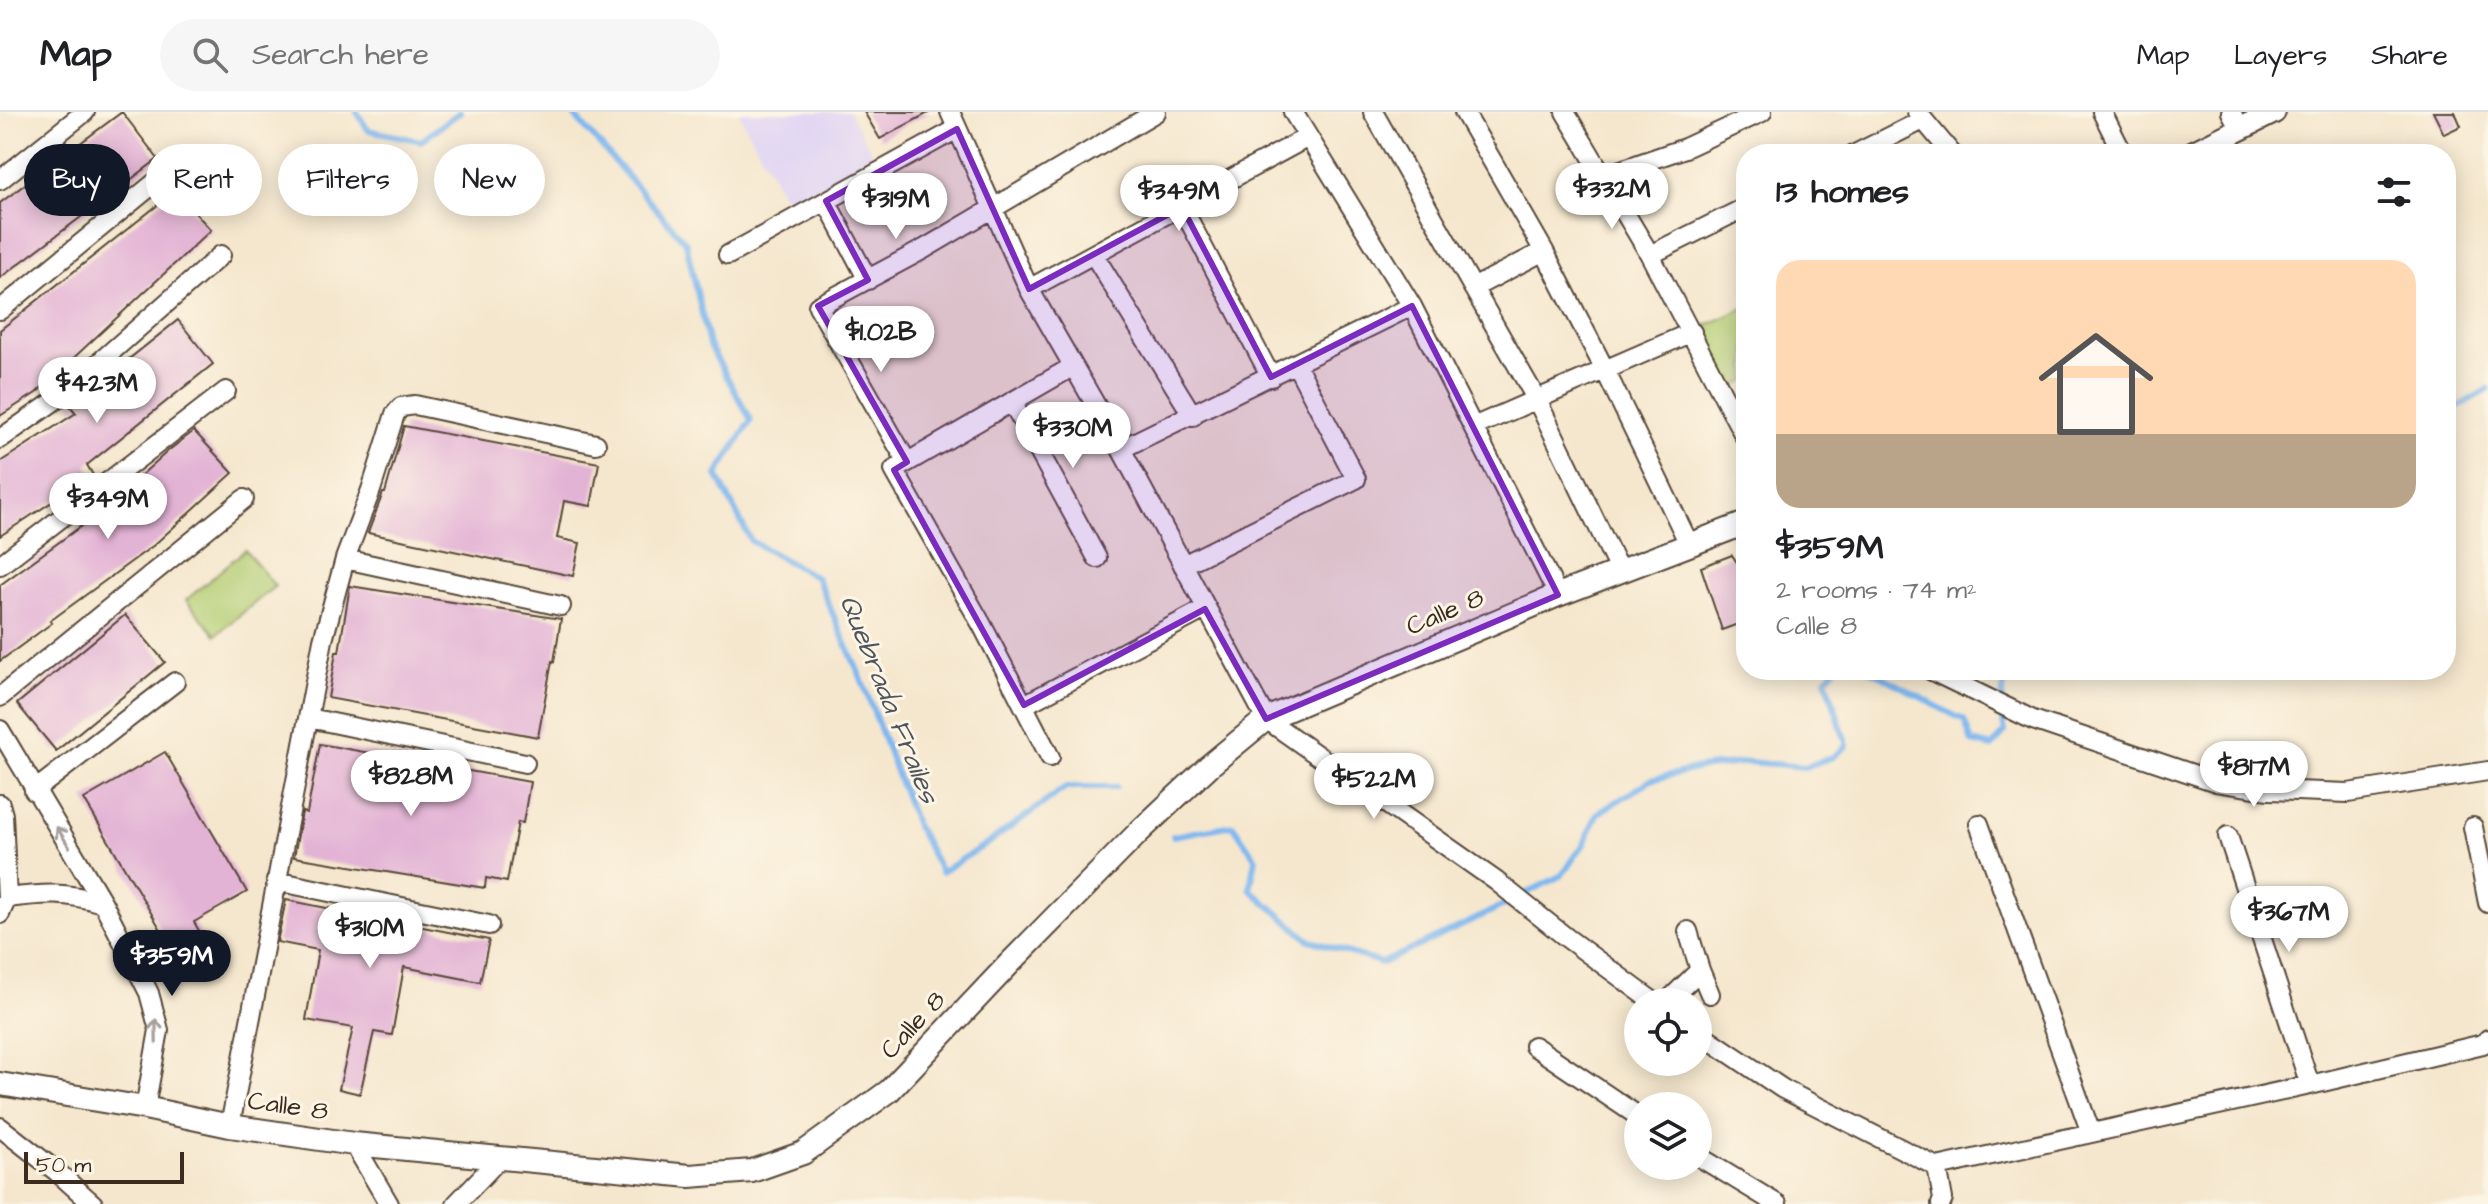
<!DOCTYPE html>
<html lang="en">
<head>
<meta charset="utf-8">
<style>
	:root { --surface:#fff; --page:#f6f6f6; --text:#202124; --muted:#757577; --line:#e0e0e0; --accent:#111827 }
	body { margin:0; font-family:"Architects Daughter",sans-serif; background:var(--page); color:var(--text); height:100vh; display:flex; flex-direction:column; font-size:30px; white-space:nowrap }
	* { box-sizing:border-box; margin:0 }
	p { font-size:26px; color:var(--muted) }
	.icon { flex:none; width:44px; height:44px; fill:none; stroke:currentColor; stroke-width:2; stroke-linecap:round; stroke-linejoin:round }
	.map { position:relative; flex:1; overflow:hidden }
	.sheet { position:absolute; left:1736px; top:32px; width:720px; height:536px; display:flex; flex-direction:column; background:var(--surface); border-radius:32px; box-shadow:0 4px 20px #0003 }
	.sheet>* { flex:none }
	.guide { position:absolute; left:24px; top:32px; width:760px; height:72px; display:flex; gap:16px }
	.fabs { position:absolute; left:1624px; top:876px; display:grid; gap:16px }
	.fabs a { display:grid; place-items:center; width:88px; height:88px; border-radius:50%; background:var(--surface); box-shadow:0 4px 20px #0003; font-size:40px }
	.scale { position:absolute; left:24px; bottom:20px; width:160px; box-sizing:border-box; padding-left:8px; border:4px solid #3b2a1e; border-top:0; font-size:22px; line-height:28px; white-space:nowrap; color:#3b2a1e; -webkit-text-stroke:6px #fcf5e5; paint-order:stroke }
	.price { position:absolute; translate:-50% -68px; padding:0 18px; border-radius:28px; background:#fff; color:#222; font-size:26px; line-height:52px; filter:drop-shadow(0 2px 4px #0008) }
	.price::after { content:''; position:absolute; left:50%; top:48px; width:24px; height:18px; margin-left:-12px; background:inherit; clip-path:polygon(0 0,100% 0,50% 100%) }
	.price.on { background:var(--accent); color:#fff }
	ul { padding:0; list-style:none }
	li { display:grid; align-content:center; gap:16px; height:424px; padding:0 40px }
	li span { display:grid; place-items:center; height:248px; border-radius:24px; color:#555 }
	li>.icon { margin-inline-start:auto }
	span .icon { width:144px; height:144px; fill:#fffc; stroke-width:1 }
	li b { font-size:34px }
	h2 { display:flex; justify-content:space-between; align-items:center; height:96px; padding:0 40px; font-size:34px }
	.pill { padding:0 28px; border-radius:36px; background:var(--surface); box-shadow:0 4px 20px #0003; font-size:28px; line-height:72px }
	.pill.on { background:var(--accent); color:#fff }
	header { display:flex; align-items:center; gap:48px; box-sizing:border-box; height:112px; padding:0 40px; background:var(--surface); border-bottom:2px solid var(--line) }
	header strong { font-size:38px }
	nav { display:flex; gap:44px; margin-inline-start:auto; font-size:28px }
	.search { width:560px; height:72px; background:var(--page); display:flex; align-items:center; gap:20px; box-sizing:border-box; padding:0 28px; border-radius:44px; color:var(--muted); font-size:30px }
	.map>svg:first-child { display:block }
	.built { fill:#e0d4f4 }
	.green { fill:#b3cd73; stroke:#777c48; stroke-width:2 }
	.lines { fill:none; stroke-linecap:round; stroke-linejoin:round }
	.stream { stroke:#7fb7ef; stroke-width:6 }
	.building { fill:#e3b3d5 }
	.minor-casing { stroke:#574638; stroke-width:22 }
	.tertiary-casing { stroke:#574638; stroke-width:26 }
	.minor { stroke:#fff; stroke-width:18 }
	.tertiary { stroke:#fff; stroke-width:22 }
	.oneway { stroke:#a79f9a }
	.marked { fill:#7b2cbf; fill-opacity:0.2; stroke:#7b2cbf; stroke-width:6; stroke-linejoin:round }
	.labels { text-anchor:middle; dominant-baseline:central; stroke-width:6; stroke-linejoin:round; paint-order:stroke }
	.street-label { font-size:26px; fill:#3b2a1e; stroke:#fcf5e5 }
	.water-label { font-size:28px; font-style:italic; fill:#4f545d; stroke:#fcf5e5 }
</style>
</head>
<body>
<header>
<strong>Map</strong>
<div class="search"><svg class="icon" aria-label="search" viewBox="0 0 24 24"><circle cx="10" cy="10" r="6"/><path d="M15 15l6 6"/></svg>Search here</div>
<nav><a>Map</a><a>Layers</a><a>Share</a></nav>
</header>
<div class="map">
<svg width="2488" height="1092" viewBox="0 0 2488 1092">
	<rect width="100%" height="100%" fill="#fcf5e5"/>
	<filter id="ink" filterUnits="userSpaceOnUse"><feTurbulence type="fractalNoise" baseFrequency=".0125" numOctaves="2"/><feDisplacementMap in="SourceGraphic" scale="16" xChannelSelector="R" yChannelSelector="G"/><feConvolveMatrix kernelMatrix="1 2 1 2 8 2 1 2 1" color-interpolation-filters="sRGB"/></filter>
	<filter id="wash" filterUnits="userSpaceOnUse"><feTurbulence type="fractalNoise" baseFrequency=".006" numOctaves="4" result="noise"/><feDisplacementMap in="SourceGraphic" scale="32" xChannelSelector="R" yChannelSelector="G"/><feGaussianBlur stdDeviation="1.8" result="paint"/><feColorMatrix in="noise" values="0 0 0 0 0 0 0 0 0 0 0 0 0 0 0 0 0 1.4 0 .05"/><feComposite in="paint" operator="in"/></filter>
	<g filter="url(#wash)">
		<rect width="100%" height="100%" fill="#f5e7ce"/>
		<path class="built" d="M738,0H849L882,59L795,106Z"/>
		<path class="green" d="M1746,195V269L1723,281L1692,220Z
			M245,438L275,474L216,523L186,488Z"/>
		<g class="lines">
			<path class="stream" d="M357,0L368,18L421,29L460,0
				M571,0L686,131L709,233L751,308L717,363L751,429L817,466L861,566L915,711L941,760L990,730L1066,675H1116
				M2446,302L2488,277
				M1869,558C1902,573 1931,593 1964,608L1972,630L1992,635L2005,620C2000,599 2001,578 2009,558
				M1173,724L1233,713L1256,747L1250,777L1309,828L1382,851L1476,807L1562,763L1584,732L1597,702L1651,668L1699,656L1749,650L1805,655L1833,645L1847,634L1826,567L1834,558"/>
		</g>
		<g id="blocks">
			<path class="building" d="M122,0L158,47L0,166V91Z
				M864,0H930L880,27Z
				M2433,0H2455L2461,14L2444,22Z
				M178,77L187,92L211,118L36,281L0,304V218Z
				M178,208L213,252L87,353L93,363L0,424V350L76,301L70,294Z
				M404,314L599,351L591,394L564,389L557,426L580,431L573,464L368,421L383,381H385Z
				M194,319L233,361L154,433L50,509L52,511L0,549V473L131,378L128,375L168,339Z
				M1732,443L1746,464V509L1722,518L1701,455Z
				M350,474L561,507L554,550L552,549L538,625L328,586L336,540H339Z
				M125,503L165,550L56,639L17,592Z
				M320,632L530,670L523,711L518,710L507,770L486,766L485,776L294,745L302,700L307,701Z
				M165,640L247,780L194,810L205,829L177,845L84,687Z
				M286,788L489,828L480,870L404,855L392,923L374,920L360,982L339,977L353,916L306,908L318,838L277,830Z"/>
		</g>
	</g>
	<g filter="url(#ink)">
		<use href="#blocks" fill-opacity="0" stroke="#574638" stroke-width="2"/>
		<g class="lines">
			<g class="minor-casing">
				<path id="minor" d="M950,0L1029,177L1121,337L1266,607L1496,769L1567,826L1654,890
					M1293,0L1412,194L1558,483
					M1373,0L1537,288L1620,460
					M1464,0L1544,139L1605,258L1690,434
					M1565,0L1650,143L1746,327
					M1917,0L1952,42
					M2102,0L2123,42
					M2231,0L2240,17
					M1855,42L1923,8
					M1604,64L1685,36L1762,0
					M0,68L85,0
					M826,89L868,168
					M1182,95L1271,265
					M728,143L957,17
					M1094,143L1193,304
					M1650,143L1746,95
					M1473,176L1544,139
					M1029,177L1308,25
					M0,198L163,64
					M1012,290L1097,446
					M1473,315L1692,220
					M0,327L60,285L221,143
					M1121,337L1412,194
					M907,350L818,194L924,137L1156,0
					M345,447L561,494
					M0,453L226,279
					M1183,453L1356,367L1296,252
					M1930,558L2033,608L2216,670L2269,678L2348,681L2488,659
					M0,585L244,387
					M1024,593L1205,497
					M309,606L525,651
					M0,618L103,791L149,881L159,918L145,996
					M1050,645L982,513L894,358L1072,255
					M34,679L175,570
					M0,692L3,703L7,786L0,802
					M1979,712L2091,1021
					M2473,715L2488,791
					M2228,724L2310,973
					M276,769L489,813
					M7,786C46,781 65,780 103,791
					M1700,858L1710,882
					M1667,890L1700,858L1688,819
					M1698,920L1783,977L1937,1055L2310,973L2483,932L2488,927
					M1534,934L1638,1004
					M230,1014L323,528L345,447L371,378L395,302L401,295L415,293L596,332
					M0,1015L56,1059L93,1092
					M354,1032L389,1092
					M1698,1044L1777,1092
					M1937,1055L1943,1087L1941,1092
					M456,1092L499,1047"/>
			</g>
			<g class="tertiary-casing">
				<path id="tertiary" d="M2190,42L2274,0
					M0,972L145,996L230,1014L354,1032L690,1064L752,1059L803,1041L889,979L1010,851L1140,719L1209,654L1266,607L1558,483L1746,411"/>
			</g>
			<use href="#minor" class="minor"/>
			<use href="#tertiary" class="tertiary"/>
		</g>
		<defs><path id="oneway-shaft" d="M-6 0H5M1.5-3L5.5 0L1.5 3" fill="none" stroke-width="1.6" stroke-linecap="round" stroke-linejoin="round" transform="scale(2)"/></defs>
		<g class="oneway">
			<use href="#oneway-shaft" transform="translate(63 725) rotate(-122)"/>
			<use href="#oneway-shaft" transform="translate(156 919) rotate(-91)"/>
		</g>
	</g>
	<path class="marked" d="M957,17L1029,177L1182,95L1271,265L1412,194L1558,483L1266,607L1205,497L1024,593L894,358L907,350L818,194L868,168L826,89Z"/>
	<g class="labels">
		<g class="street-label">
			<text transform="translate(1445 500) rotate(-23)">Calle 8</text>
			<text transform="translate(913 913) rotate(-47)">Calle 8</text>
			<text transform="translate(288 994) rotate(8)">Calle 8</text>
		</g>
		<g class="water-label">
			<text transform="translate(889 587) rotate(68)">Quebrada Frailes</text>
		</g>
	</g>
</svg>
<div class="fabs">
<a><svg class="icon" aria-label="locate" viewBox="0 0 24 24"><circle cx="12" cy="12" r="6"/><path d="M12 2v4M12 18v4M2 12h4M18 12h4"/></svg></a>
<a><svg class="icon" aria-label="layers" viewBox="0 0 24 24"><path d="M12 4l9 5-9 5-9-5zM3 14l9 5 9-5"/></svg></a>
</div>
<div class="scale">50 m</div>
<b class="price" style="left:1612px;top:119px">$332M</b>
<b class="price" style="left:1179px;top:121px">$349M</b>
<b class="price" style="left:896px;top:129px">$319M</b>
<b class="price" style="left:881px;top:262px">$1.02B</b>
<b class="price" style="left:97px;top:313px">$423M</b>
<b class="price" style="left:1073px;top:358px">$330M</b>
<b class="price" style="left:108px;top:429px">$349M</b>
<b class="price" style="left:2254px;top:697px">$817M</b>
<b class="price" style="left:411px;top:706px">$828M</b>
<b class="price" style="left:1374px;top:709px">$522M</b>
<b class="price" style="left:2289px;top:842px">$367M</b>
<b class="price" style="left:370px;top:858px">$310M</b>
<b class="price on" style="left:172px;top:886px">$359M</b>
<div class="guide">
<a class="pill on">Buy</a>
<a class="pill">Rent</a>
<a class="pill">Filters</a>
<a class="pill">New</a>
</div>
<section class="sheet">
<h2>13 homes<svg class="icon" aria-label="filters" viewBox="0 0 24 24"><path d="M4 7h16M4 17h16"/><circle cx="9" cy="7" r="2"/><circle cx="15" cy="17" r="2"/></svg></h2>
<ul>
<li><span style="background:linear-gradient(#ffd9b3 70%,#b9a48a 0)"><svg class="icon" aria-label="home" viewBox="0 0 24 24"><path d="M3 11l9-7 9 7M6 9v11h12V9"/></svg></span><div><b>$359M</b><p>2 rooms · 74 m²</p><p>Calle 8</p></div></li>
</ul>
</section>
</div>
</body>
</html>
